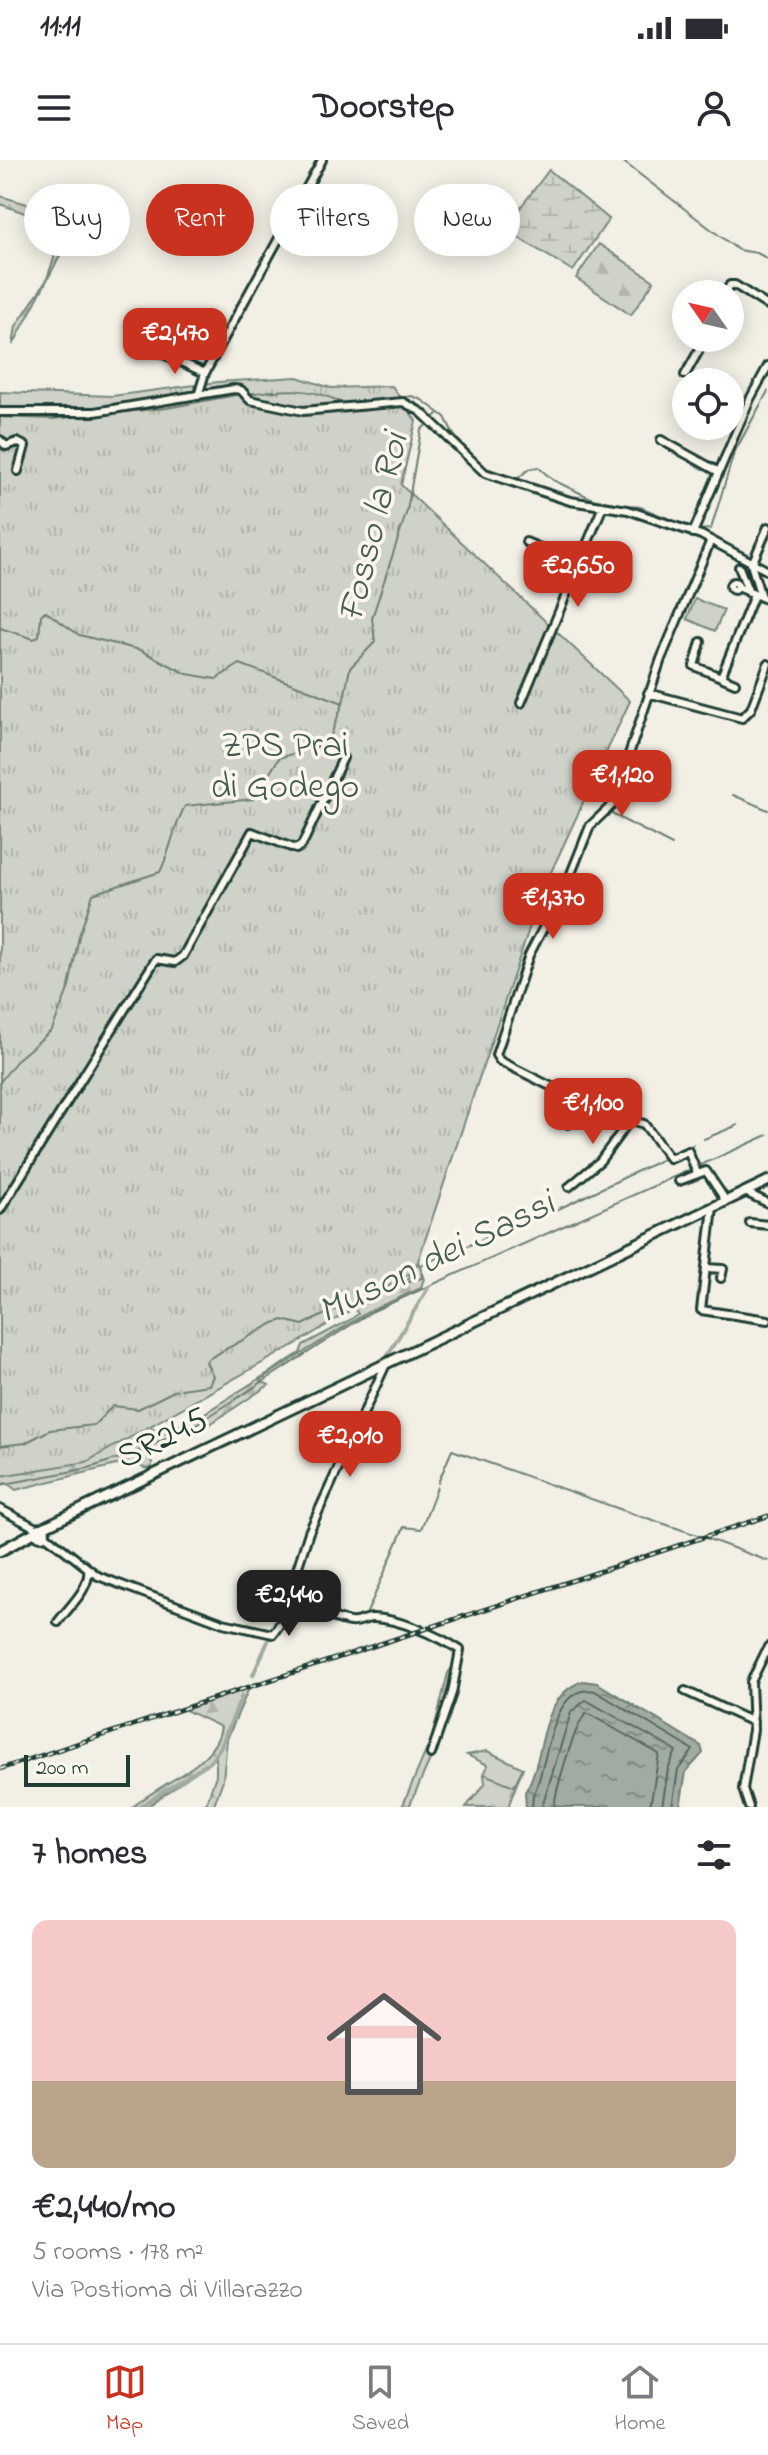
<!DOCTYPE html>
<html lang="en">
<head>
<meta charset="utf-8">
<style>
	:root { --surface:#fff; --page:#f2f2f3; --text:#2b2b33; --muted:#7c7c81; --line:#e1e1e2; --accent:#c8321e }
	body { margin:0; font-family:"Indie Flower",sans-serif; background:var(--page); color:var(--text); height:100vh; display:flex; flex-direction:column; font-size:30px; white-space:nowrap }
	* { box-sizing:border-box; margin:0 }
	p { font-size:26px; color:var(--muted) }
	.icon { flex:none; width:44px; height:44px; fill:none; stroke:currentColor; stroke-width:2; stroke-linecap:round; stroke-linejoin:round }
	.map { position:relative; height:1647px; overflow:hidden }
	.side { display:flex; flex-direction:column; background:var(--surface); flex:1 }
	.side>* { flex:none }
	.banner { position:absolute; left:24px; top:24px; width:720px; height:72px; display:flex; gap:16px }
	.needle { width:52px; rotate:304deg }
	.buttons { position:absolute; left:672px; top:120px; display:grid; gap:16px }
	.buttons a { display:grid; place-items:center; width:72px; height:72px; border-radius:50%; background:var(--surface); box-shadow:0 4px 20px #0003; font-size:40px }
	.scale { position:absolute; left:24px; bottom:20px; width:106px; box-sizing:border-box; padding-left:8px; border:4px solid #1f3d34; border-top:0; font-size:22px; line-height:28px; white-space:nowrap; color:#1f3d34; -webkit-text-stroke:6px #fbf7ec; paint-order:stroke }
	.price { position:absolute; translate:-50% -68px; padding:0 18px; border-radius:16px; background:var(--accent); color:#fff; font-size:26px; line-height:52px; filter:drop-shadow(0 2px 4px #0008) }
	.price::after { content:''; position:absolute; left:50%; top:48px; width:24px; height:18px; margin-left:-12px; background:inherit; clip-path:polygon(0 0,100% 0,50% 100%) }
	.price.on { background:#222; color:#fff }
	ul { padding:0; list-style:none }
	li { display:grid; align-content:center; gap:16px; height:424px; padding:0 32px }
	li+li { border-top:2px solid var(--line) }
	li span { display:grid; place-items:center; height:248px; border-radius:16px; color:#555 }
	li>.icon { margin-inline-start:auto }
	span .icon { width:144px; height:144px; fill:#fffc; stroke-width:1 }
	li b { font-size:34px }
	h2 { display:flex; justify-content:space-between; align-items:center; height:96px; padding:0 32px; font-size:34px }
	.tag { padding:0 28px; border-radius:36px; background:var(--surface); box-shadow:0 4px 20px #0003; font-size:28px; line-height:72px }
	.tag.on { background:var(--accent); color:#fff }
	.status { display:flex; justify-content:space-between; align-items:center; height:56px; padding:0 40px; background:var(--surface); direction:ltr }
	.status svg { height:22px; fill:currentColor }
	header { display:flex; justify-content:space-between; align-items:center; height:104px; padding:0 32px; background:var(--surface); font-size:36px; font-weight:700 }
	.tabs { display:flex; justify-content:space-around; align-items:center; height:112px; border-top:2px solid var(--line); background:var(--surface); font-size:22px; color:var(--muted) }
	.tabs a { display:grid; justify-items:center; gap:4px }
	.tabs .on { color:var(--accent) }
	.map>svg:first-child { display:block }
	.grass { fill:#cfd2c8; stroke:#77887e; stroke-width:2 }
	.forest { fill:url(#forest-firs); stroke:#77887e; stroke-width:2; fill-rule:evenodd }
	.wetland { fill:url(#wetland-marsh); stroke:#77887e; stroke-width:2 }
	.park { fill:url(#park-tufts); stroke:#77887e; stroke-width:2 }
	.water { fill:url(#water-ripples); stroke:#6e7f75; stroke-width:2 }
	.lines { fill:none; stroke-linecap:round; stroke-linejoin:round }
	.shore { stroke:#536960; stroke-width:2 }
	.stream { stroke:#6e7f75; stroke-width:2 }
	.canal { stroke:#a2aba1; stroke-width:4 }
	.minor-casing { stroke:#1f3d34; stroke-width:12 }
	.major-casing { stroke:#1f3d34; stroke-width:14 }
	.minor { stroke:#fbf7ec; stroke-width:6 }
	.major { stroke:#fbf7ec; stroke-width:8 }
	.rail-casing { stroke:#1f3d34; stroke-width:5 }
	.rail { stroke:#fbf7ec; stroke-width:2; stroke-dasharray:6; stroke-linecap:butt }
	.labels { text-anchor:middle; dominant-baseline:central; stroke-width:7; stroke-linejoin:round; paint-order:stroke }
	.park-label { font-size:36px; fill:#425b52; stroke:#fbf7ec }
	.street-label { font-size:36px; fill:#1f3d34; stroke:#fbf7ec }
	.water-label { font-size:38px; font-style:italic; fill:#465e55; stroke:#fbf7ec }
</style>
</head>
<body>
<div class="status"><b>11:11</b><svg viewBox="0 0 49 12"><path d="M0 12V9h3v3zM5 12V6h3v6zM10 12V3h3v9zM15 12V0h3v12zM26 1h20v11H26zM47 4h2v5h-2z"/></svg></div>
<header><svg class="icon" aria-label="menu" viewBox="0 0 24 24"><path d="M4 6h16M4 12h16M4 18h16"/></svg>Doorstep<svg class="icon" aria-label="person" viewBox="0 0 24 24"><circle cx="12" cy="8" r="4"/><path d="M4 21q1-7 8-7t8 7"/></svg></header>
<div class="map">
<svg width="768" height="1647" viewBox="0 0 768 1647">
	<defs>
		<pattern id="forest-firs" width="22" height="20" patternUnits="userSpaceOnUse" patternTransform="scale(2)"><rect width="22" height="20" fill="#cfd2c8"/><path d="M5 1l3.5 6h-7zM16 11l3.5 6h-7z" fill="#b1b5ac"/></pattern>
		<pattern id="wetland-marsh" width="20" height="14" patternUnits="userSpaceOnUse" patternTransform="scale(2)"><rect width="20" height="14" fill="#cfd2c8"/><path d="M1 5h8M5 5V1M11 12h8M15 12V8" fill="none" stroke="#b1b5ac"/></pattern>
		<pattern id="park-tufts" width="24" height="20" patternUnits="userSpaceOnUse" patternTransform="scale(2)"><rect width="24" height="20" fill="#cfd2c8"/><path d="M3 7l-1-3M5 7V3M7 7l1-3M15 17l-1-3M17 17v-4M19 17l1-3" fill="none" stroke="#b1b5ac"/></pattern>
		<pattern id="water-ripples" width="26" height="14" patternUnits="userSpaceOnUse" patternTransform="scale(2)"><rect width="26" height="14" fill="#a2aba1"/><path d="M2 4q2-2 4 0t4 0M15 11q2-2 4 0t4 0" fill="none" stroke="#838c84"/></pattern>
	</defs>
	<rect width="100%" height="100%" fill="#f2f0e5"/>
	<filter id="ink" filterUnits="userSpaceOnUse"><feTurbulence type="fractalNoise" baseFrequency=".0125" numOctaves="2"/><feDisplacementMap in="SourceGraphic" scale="16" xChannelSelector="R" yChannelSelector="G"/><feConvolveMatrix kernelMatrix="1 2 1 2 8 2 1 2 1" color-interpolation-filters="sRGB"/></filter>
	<g filter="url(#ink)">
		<path class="grass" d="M695,439L724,450L715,471L687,459Z
			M487,1591L523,1608L514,1626L484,1615L488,1605L467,1595Z"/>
		<path class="forest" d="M0,36L27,44L50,59L76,65L13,185L16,166L46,121L59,84L69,69L0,44Z
			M599,84L654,121L631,155L576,118Z
			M416,1095L424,1118L421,1128L368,1152L260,1220L269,1225L192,1276L188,1268L158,1282L161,1290L151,1291L152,1307L147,1309L128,1302L16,1330L7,1323L0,1324V1314L56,1306L390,1125L409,1119ZM354,1148L358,1154L350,1160L303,1185L300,1193L203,1254L158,1276L160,1273L151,1267L159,1256Z
			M453,1506L458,1509L432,1595L409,1647H402L432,1577L448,1513Z
			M249,1528L227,1579L223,1620L213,1647H205L216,1615V1597L147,1647H133C159,1623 216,1605 221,1567L185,1550Z
			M522,1610L508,1647H466L485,1624L484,1614L514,1626Z"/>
		<path class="wetland" d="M549,10L609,59L573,111L504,69Z"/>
		<path class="park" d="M297,217L331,228L392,226L416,261L401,325L630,541L540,736L415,1110L296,1184L86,1302L0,1316V232L112,236L218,222Z"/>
		<path class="water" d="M583,1521L597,1523L701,1586L703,1593L686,1612L680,1647H526L525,1632C547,1597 537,1537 583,1521Z"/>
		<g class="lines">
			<path class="shore" d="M532,1647L533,1635C549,1607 549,1522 595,1531L693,1590L678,1610L672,1647
				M542,1647L571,1552L586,1540L676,1591L668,1609L662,1647
				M554,1647C556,1630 575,1562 587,1553L659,1594L650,1647"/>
			<path class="stream" d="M621,0L738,90L757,93L768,99
				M247,234C283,229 311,226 344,244
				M380,241L412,236L422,240L445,257L454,275L478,302
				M101,254L167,248L241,234
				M0,257L52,259L91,255
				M508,317L517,319L529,309L538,307L553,320L597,341L640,347L691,368
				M697,370L711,369L734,293L768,231
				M0,468L34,479L39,476L41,455L45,451L79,475L140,490L187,514L216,519L240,504L343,543
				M733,635L768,650
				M610,653L672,685
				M576,710L582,693
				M0,922L18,899L52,870L69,827L79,776L93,734L160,712C171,690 173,668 185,646L254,639L279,598L328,583L343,543L350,508L375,482L372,458L407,351L421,270L438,254
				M704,979L738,965
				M687,987L693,985
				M670,995L684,988
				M181,1229L209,1225L213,1216L206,1202L208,1199L274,1163L283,1160L303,1165L344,1145L365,1143L384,1129L422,1118L421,1105L477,1082L504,1066L550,1053L665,998
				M0,1286L25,1283L50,1270L94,1265L113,1246L138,1249L176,1230
				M438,1323L452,1290L645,1358
				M0,1325L89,1308L140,1291L200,1262L371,1152L768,975
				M647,1358L700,1376
				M706,1378L768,1401
				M366,1455L404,1367L421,1369L437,1327"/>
			<path class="canal" d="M386,1198L428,1128
				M278,1462L288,1437
				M253,1515L269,1479
				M140,1647L211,1601L221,1586L242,1536"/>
			<g class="minor-casing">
				<path id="minor" d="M725,134L730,125H735L768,146
					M159,192L205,213
					M685,215L706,178
					M198,236L205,213L322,0
					M0,252H95L234,229L241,230L250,240L303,251L403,242L421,252L485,313L570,341L628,350L701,375L768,411
					M0,280L6,286L17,282L25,286L18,311
					M661,280L719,312
					M693,373L750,239L768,206
					M526,382L580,404
					M751,404L761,437
					M752,404L768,367
					M739,407L749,433
					M730 426a4 4 0 1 1 8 0a4 4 0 1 1-8 0Z
					M738,427L768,440
					M701,482L694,506L721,517L754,435
					M721,517L735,523
					M648,533L742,558L751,549L768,504
					M521,543L603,346
					M568,964L580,940
					M697,1013L688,991L670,999L644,964L598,950L500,901L496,895L529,795L568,721L590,666L612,645L661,499L711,380
					M679,1021L706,1011L726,1041
					M569,1027L600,1001L630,960
					M745,1032L768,1043
					M713,1047L701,1150L768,1160
					M0,1050L156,799L175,802L183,796L252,672L296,689L302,685L343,598
					M750,1063L768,1065
					M706,1108L723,1109L721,1118
					M0,1349L38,1369
					M44,1374L98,1416L223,1463L273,1474L290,1449
					M290,1449C308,1443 332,1460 350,1462C359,1464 365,1457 374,1458C399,1459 439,1476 460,1490L452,1533L431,1594
					M290,1449L292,1425L309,1372L386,1204
					M58,1462C69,1446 91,1429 88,1408
					M685,1531L753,1562
					M749,1647L743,1629L753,1570L751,1522L768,1487"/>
			</g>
			<g class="major-casing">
				<path id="major" d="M37 1372a4 4 0 1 1 8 0a4 4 0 1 1-8 0Z
					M42,1368L768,1021
					M0,1391L37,1371"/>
			</g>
			<use href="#minor" class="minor"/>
			<use href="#major" class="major"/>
			<g class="rail-casing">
				<path id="rail" d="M0,1609L768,1356"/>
			</g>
			<use href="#rail" class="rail"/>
		</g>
	</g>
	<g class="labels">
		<g class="park-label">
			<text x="285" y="587">ZPS Prai<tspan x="285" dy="41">di Godego</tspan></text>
		</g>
		<g class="street-label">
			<text transform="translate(163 1280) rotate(-26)">SR245</text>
		</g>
		<g class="water-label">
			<text transform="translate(375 368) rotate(-76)">Fosso la Roi</text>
			<text transform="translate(437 1099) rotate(-26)">Muson dei Sassi</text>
		</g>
	</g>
</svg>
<div class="buttons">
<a><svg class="needle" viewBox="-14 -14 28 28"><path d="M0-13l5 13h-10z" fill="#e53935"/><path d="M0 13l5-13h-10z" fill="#7c7c81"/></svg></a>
<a><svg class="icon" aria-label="locate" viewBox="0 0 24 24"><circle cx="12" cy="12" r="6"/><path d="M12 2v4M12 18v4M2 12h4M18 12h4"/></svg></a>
</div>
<div class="scale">200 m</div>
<b class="price" style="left:175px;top:216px">€2,470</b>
<b class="price" style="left:578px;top:449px">€2,650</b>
<b class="price" style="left:622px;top:658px">€1,120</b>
<b class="price" style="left:553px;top:781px">€1,370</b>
<b class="price" style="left:593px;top:986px">€1,100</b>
<b class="price" style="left:350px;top:1319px">€2,010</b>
<b class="price on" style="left:289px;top:1478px">€2,440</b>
<div class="banner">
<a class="tag">Buy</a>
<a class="tag on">Rent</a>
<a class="tag">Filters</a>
<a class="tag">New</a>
</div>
</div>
<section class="side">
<h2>7 homes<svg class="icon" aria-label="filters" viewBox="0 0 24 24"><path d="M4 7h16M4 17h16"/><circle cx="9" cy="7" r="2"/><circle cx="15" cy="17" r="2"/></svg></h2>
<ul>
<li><span style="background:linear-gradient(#f6c9c9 65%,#b9a48a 0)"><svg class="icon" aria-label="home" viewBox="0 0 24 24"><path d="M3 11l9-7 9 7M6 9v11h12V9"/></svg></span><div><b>€2,440/mo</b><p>5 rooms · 178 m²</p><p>Via Postioma di Villarazzo</p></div></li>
</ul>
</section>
<nav class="tabs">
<a class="on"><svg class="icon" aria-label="map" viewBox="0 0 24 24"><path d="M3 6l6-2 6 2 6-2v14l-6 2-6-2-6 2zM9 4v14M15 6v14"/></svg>Map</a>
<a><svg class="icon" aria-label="saved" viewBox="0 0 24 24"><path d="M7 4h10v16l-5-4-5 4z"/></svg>Saved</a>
<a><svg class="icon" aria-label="home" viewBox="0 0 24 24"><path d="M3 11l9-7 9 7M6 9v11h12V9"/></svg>Home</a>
</nav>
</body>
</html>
